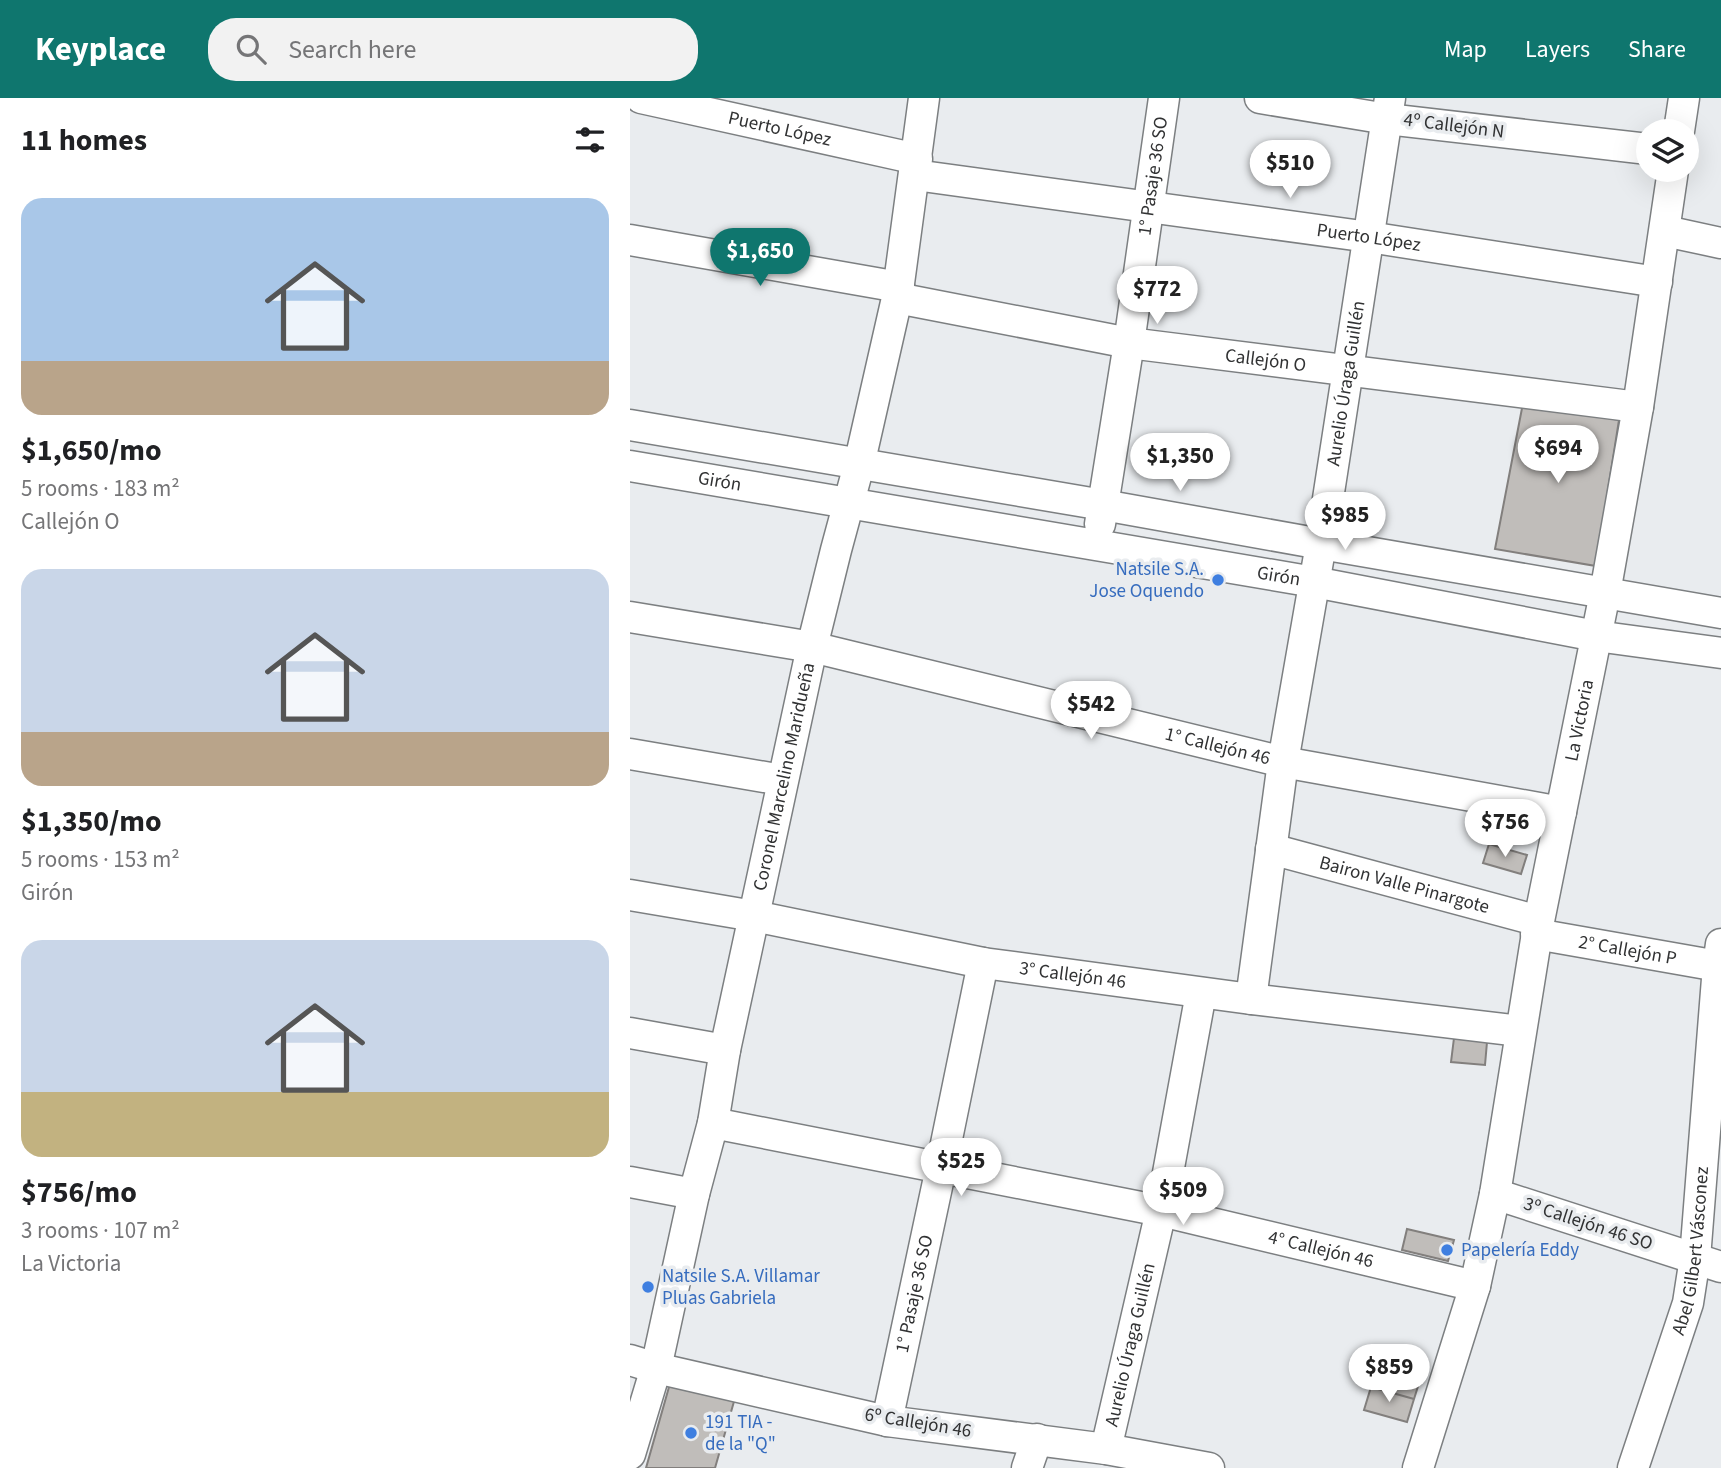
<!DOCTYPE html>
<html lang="en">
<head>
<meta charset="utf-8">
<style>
	:root { --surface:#fff; --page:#f2f2f2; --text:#202124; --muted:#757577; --accent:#0f766e }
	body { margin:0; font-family:"Source Sans 3",sans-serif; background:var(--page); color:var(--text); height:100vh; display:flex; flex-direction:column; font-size:26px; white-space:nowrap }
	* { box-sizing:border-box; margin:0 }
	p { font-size:23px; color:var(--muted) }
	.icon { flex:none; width:38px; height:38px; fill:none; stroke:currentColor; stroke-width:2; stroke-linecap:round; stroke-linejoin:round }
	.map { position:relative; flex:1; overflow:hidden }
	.side { display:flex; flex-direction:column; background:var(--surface); width:630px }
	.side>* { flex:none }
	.controls { position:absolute; left:1006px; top:21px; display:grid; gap:14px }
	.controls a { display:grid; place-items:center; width:63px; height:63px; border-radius:50%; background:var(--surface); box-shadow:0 7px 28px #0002; font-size:35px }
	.price { position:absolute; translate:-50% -60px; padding:0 16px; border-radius:24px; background:#fff; color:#222; font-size:23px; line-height:46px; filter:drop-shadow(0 2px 4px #0008) }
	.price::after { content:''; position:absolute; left:50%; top:42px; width:21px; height:16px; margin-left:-10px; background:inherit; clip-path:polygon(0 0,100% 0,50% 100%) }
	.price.on { background:var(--accent); color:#fff }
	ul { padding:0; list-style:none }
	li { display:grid; align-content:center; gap:14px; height:371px; padding:0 21px }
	li span { display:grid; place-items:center; height:217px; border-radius:21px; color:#555 }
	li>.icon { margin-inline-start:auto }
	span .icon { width:126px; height:126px; fill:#fffc; stroke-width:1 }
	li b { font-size:30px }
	h2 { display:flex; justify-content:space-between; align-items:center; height:84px; padding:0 21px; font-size:30px }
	header { display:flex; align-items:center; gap:42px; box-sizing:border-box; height:98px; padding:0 35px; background:var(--accent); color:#fff }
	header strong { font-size:33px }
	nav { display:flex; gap:38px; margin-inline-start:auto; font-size:24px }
	.search { width:490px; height:63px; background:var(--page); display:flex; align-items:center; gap:18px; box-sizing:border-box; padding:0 24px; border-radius:28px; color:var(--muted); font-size:26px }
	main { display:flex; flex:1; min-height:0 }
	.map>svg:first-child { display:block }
	.building { fill:#c0bdba; stroke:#827f7d; stroke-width:2 }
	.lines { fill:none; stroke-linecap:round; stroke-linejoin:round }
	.minor-casing { stroke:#7c7f81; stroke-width:33 }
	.minor { stroke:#fff; stroke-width:30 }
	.shop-dot { fill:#3f7fe0; stroke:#e9ecef; stroke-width:2.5 }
	.labels { text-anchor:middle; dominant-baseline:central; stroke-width:7; stroke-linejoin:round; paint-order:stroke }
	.street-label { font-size:19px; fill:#313233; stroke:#e9ecef }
	.shop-label { font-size:19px; fill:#366cbe; stroke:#e9ecef; text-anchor:start }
</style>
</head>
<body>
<header>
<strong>Keyplace</strong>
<div class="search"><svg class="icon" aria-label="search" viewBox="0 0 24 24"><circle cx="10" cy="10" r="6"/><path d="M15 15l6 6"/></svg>Search here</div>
<nav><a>Map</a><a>Layers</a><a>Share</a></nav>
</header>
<main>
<section class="side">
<h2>11 homes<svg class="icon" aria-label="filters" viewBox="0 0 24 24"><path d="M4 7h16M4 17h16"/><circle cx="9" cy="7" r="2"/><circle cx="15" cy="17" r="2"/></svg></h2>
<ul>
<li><span style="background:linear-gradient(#a9c7e8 75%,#b9a48a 0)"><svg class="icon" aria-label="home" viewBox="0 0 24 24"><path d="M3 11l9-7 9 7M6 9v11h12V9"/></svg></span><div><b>$1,650/mo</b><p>5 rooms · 183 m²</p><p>Callejón O</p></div></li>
<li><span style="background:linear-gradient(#c9d6e8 75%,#b9a48a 0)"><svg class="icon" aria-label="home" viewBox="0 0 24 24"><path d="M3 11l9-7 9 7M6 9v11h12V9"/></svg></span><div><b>$1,350/mo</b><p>5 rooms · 153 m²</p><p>Girón</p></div></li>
<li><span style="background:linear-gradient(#c9d6e8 70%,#c2b280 0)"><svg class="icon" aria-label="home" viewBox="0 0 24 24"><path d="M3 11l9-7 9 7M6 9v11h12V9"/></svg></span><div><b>$756/mo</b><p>3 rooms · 107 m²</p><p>La Victoria</p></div></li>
</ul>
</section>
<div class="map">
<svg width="1091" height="1370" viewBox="0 0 1091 1370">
	<rect width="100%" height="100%" fill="#e9ecef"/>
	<path class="building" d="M893,305L989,322L966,468L865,451Z
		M859,746L897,757L891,776L853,765Z
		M824,940L857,944L855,967L821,964Z
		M777,1131L824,1142L818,1163L772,1152Z
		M747,1268L790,1282L784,1301L741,1289Z
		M41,1282L105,1300L85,1370H16Z
		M741,1289L784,1301L777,1324L734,1312Z"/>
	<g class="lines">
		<g class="minor-casing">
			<g id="minor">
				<path id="s1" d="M11,0L287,61"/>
				<path d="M630,0L757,21L1018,51"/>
				<path d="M1049,33L1054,0"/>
				<path id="s2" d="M285,77L739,139L1027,184"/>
				<path d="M1035,133L1091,145"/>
				<path d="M0,142L269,189"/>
				<path id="s3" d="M267,200L499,245L1008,309"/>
				<path d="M0,327L473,407L691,446L1091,515"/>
				<path id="s4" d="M0,368L684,484L966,538L1091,555"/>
				<path id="s5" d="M470,426L499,245L534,0"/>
				<path id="s6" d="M0,519L182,549L653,664L931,714"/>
				<path d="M0,656L152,682"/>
				<path id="s7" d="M641,751L909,823"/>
				<path id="s8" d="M0,797L124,818L353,865L621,901L890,933"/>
				<path id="s9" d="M906,836L1088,868"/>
				<path id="s10" d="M621,901L653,664L691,446L760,0"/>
				<path d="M0,935L95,952"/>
				<path id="s11" d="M83,1025L531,1113L845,1188"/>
				<path d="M0,1084L64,1096"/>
				<path d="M865,1096L1091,1169"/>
				<path d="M0,1262L26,1270L257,1323L476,1351L579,1370"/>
				<path id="s12" d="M257,1323L311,1070L353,865"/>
				<path id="s13" d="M476,1351L531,1113L571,895"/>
				<path id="s14" d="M0,1356L26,1270L64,1096L83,1025L95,952L182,549L206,452L229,367L267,200L294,0"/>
				<path d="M397,1370L407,1341"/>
				<path id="s15" d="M788,1370L845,1188L865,1096L909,823L975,495L1008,309L1043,72"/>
				<path id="s16" d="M1003,1370L1058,1205L1065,1160L1088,868L1091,846"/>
			</g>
		</g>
		<use href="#minor" class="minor"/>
	</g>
	<g class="shop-dot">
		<circle cx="588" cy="482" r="7"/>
		<circle cx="817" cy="1152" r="7"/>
		<circle cx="18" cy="1189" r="7"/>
		<circle cx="61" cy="1335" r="7"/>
	</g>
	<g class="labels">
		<g class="street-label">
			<text transform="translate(824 28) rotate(7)">4º Callejón N</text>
			<text stroke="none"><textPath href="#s1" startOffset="142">Puerto López</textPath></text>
			<text stroke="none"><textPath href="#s5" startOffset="352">1° Pasaje 36 SO</textPath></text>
			<text stroke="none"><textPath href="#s2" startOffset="458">Puerto López</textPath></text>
			<text stroke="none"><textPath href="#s3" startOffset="374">Callejón O</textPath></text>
			<text stroke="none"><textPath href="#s10" startOffset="623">Aurelio Úraga Guillén</textPath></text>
			<text stroke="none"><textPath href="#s4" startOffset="91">Girón</textPath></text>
			<text stroke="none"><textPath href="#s4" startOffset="658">Girón</textPath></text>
			<text stroke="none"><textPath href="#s15" startOffset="766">La Victoria</textPath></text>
			<text stroke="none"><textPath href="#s6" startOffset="602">1° Callejón 46</textPath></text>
			<text stroke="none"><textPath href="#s14" startOffset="695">Coronel Marcelino Maridueña</textPath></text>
			<text stroke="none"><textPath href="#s7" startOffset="138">Bairon Valle Pinargote</textPath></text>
			<text stroke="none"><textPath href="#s9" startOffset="93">2° Callejón P</textPath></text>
			<text stroke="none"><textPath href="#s8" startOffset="450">3° Callejón 46</textPath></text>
			<text transform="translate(958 1126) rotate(18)">3º Callejón 46 SO</text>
			<text stroke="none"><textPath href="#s11" startOffset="621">4° Callejón 46</textPath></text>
			<text stroke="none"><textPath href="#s16" startOffset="226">Abel Gilbert Vásconez</textPath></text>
			<text stroke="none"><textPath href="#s12" startOffset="130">1° Pasaje 36 SO</textPath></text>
			<text stroke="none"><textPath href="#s13" startOffset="107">Aurelio Úraga Guillén</textPath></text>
			<text transform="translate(288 1325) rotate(9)">6º Callejón 46</text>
		</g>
		<g class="shop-label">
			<text x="574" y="471" text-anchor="end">Natsile S.A.<tspan x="574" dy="22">Jose Oquendo</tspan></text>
			<text x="831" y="1152">Papelería Eddy</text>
			<text x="32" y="1178">Natsile S.A. Villamar<tspan x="32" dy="22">Pluas Gabriela</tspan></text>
			<text x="75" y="1324">191 TIA -<tspan x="75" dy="22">de la "Q"</tspan></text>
		</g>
	</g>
</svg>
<div class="controls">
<a><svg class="icon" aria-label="layers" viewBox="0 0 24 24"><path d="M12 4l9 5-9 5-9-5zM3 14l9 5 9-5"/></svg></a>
</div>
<b class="price" style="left:660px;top:102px">$510</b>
<b class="price on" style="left:130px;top:190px">$1,650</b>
<b class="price" style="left:527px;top:228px">$772</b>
<b class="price" style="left:928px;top:387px">$694</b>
<b class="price" style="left:550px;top:395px">$1,350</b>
<b class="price" style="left:715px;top:454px">$985</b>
<b class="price" style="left:461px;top:643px">$542</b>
<b class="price" style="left:875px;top:761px">$756</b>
<b class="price" style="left:331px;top:1100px">$525</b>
<b class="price" style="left:553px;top:1129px">$509</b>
<b class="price" style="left:759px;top:1306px">$859</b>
</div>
</main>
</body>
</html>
